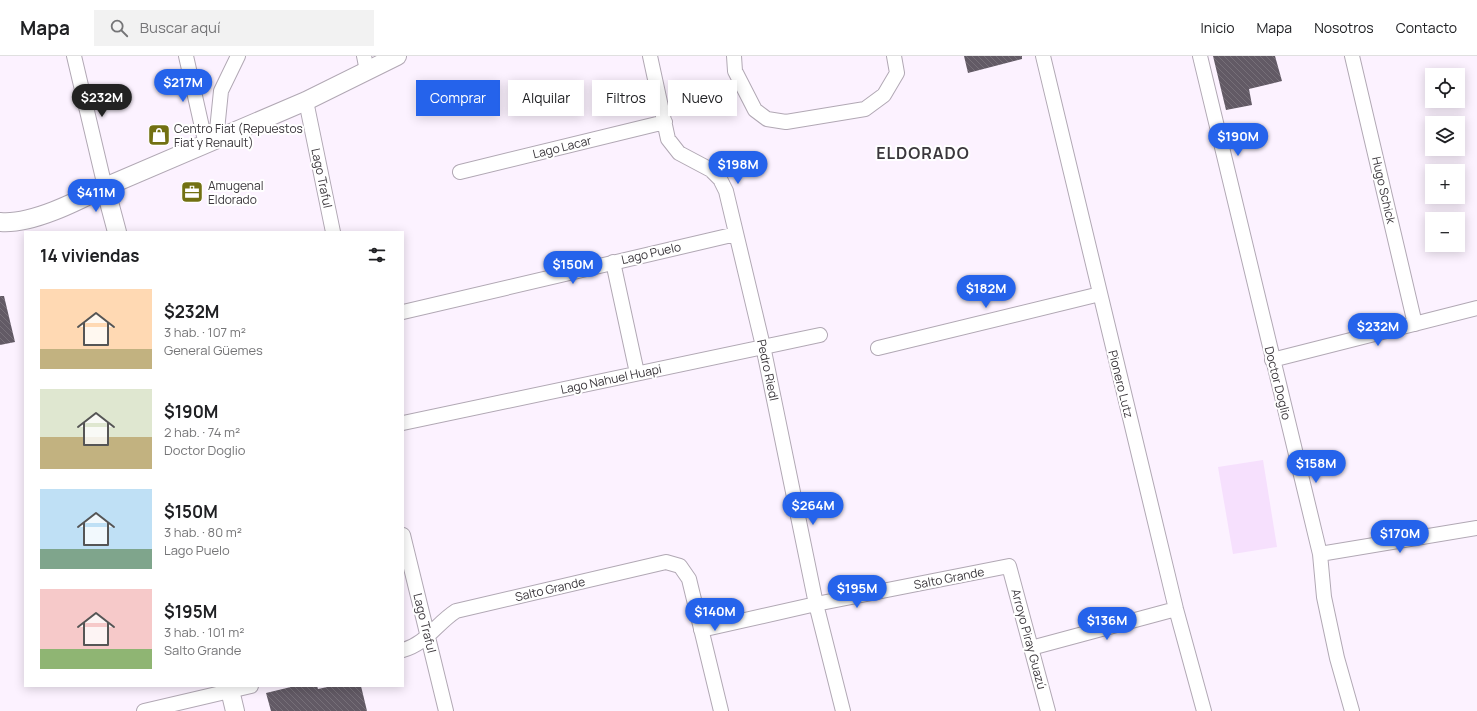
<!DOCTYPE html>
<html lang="es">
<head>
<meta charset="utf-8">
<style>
	:root { --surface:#fff; --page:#f2f2f2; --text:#202124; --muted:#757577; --line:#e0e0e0; --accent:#2563eb }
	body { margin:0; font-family:Manrope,sans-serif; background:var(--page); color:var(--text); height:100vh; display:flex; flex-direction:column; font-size:15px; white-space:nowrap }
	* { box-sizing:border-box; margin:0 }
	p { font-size:13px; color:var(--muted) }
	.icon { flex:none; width:22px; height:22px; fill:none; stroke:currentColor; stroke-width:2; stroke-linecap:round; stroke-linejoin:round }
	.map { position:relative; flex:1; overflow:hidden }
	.details { position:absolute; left:24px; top:175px; width:380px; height:456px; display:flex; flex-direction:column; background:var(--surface); border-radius:0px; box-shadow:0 2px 10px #0003 }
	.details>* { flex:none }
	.banner { position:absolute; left:416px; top:24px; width:380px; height:36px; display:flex; gap:8px }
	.fabs { position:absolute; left:1425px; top:12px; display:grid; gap:8px }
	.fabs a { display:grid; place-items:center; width:40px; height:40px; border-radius:0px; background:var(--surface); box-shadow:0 2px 10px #0003; font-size:20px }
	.price { position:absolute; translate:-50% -34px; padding:0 9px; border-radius:14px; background:var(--accent); color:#fff; font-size:13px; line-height:26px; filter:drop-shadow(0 1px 2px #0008) }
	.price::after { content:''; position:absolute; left:50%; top:24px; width:12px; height:9px; margin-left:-6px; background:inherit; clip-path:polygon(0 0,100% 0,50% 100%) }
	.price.current { background:#222; color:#fff }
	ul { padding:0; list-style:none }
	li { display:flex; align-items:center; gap:12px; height:100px; padding:0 16px }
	li span { display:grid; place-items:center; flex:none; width:112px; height:80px; border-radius:0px; color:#555 }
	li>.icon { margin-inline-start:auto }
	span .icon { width:48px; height:48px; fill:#fffc; stroke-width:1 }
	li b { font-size:17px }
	h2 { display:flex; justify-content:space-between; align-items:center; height:48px; padding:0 16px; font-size:17px }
	.pill { padding:0 14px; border-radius:0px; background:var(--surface); box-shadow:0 2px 10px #0003; font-size:14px; line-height:36px }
	.pill.current { background:var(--accent); color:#fff }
	header { display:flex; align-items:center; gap:24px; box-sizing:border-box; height:56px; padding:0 20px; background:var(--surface); border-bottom:1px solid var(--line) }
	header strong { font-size:19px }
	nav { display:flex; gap:22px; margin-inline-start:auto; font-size:14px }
	.search { width:280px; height:36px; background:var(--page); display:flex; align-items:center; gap:10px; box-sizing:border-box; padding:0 14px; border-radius:0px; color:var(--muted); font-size:15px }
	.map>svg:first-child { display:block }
	.grass { fill:#f6e0fd }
	.building { fill:url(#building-back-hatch) }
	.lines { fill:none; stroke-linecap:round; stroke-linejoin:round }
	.minor-casing { stroke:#b1a8b4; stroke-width:16 }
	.major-casing { stroke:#b1a8b4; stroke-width:20 }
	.minor { stroke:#fff; stroke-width:14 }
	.major { stroke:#fff; stroke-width:18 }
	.labels { text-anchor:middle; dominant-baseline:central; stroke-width:4; stroke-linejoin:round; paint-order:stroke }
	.poi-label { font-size:12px; fill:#3b373c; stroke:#fff; text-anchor:start }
	.street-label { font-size:12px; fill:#3b373c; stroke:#fff }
	.district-label { font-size:16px; font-weight:bold; letter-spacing:1px; fill:#3b373c; stroke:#fff }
</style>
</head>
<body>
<header>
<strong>Mapa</strong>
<div class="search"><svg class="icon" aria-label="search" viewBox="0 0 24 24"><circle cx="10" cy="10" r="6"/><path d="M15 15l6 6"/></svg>Buscar aquí</div>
<nav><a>Inicio</a><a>Mapa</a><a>Nosotros</a><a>Contacto</a></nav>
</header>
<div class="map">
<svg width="1477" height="655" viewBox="0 0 1477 655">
	<defs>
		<pattern id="building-back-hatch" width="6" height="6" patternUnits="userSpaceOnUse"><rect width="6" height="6" fill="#625a65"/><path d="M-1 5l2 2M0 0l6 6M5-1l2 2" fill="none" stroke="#766f78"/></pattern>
	</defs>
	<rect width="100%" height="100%" fill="#fcf2ff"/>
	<path class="grass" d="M1263,404L1277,491L1233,498L1218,411Z"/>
	<path class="building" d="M964,0H1022V3L968,17Z
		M1213,0H1275L1282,25L1249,33L1252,49L1226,54Z
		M0,240H4L15,286L0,289Z
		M295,630H317L318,633L332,630H361L367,655H271L266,637Z"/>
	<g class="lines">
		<g class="minor-casing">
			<path id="minor" d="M74,0L105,131
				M186,0L206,89
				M364,0L367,15
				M650,0L668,83L679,97L711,114L720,123L726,135L763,290L816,548L843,655
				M734,0L735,15L755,54L767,63L786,66L865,53L884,39L897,17L894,0
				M1043,0L1176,553L1204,655
				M1200,0L1320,498L1324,541L1337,602L1352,655
				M1352,0L1415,268
				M306,45L333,176
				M216,84L221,35L238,0
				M460,116L665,66
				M613,206L637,317
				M403,256L736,178
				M878,292L1100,238
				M1272,304L1477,252
				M403,367L820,279
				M403,479L446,655
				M1320,498L1477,472
				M701,574L816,548L1009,510L1048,655
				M1031,592L1176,553
				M403,594C426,588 437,567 456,555L666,506L680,510L689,523L721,655
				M144,655L251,630"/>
		</g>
		<g class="major-casing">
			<path id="major" d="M105,131L117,176
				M0,166C31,169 78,145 105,131L306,45L397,0
				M229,630L235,655"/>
		</g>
		<use href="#minor" class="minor"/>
		<use href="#major" class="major"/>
	</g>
	<defs>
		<g id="shop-square" transform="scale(1.15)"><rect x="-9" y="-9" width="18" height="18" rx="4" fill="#727012" stroke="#fff"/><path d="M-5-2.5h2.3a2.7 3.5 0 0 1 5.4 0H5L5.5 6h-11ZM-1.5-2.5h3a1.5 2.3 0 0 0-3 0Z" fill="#fff"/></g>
		<g id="office-square" transform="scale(1.15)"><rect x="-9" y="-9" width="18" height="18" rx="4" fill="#727012" stroke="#fff"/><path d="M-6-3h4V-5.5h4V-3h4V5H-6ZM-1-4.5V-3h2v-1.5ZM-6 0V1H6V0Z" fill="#fff"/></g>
	</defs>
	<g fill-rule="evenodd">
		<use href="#shop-square" x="159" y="79"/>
		<use href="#office-square" x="192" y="136"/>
	</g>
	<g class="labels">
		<g class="poi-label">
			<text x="174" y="72">Centro Fiat (Repuestos<tspan x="174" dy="14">Fiat y Renault)</tspan></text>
			<text x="208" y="129">Amugenal<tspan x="208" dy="14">Eldorado</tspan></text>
		</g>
		<g class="street-label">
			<text transform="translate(562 91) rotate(-14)">Lago Lacar</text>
			<text transform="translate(322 122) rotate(78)">Lago Traful</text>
			<text transform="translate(1384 134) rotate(77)">Hugo Schick</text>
			<text transform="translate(651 197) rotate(-13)">Lago Puelo</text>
			<text transform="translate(768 314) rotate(78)">Pedro Riedl</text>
			<text transform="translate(611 323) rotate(-12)">Lago Nahuel Huapi</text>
			<text transform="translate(1278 327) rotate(76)">Doctor Doglio</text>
			<text transform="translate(1121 328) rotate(76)">Pionero Lutz</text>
			<text transform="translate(949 522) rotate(-11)">Salto Grande</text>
			<text transform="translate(550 533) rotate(-13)">Salto Grande</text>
			<text transform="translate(425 567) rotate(76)">Lago Traful</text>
			<text transform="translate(1029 583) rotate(75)">Arroyo Piray Guazú</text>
		</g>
		<g class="district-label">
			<text x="923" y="97">ELDORADO</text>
		</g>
	</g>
</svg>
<div class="fabs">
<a><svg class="icon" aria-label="locate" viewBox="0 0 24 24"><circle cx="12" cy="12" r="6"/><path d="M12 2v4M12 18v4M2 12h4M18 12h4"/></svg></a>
<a><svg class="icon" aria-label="layers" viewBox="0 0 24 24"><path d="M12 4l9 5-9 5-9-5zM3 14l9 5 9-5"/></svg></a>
<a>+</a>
<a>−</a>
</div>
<b class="price" style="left:183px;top:47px">$217M</b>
<b class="price current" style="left:102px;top:62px">$232M</b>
<b class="price" style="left:1238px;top:101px">$190M</b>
<b class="price" style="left:738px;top:129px">$198M</b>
<b class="price" style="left:96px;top:157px">$411M</b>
<b class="price" style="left:573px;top:229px">$150M</b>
<b class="price" style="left:986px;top:253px">$182M</b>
<b class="price" style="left:1378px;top:291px">$232M</b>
<b class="price" style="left:1316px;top:428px">$158M</b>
<b class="price" style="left:813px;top:470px">$264M</b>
<b class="price" style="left:1400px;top:498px">$170M</b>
<b class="price" style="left:857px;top:553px">$195M</b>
<b class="price" style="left:715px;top:576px">$140M</b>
<b class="price" style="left:1107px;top:585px">$136M</b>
<div class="banner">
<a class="pill current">Comprar</a>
<a class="pill">Alquilar</a>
<a class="pill">Filtros</a>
<a class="pill">Nuevo</a>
</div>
<section class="details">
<h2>14 viviendas<svg class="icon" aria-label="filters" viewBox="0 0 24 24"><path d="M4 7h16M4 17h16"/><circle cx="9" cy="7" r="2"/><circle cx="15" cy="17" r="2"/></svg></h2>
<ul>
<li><span style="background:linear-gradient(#ffd9b3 75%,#c2b280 0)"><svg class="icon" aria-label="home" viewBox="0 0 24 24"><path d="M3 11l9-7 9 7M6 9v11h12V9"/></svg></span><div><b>$232M</b><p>3 hab. · 107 m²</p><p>General Güemes</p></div></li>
<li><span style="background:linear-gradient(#dfe7d0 60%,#c2b280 0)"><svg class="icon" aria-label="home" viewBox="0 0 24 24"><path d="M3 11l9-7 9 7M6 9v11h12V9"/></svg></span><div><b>$190M</b><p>2 hab. · 74 m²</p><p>Doctor Doglio</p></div></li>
<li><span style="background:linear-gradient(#bfe0f5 75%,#7fa58c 0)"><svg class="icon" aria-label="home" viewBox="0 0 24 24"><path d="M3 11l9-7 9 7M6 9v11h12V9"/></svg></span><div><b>$150M</b><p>3 hab. · 80 m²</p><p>Lago Puelo</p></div></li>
<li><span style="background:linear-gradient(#f6c9c9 75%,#8fb573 0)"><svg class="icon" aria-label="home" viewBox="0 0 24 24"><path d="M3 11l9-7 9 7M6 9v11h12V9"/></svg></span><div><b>$195M</b><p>3 hab. · 101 m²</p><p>Salto Grande</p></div></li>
</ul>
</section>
</div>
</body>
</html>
